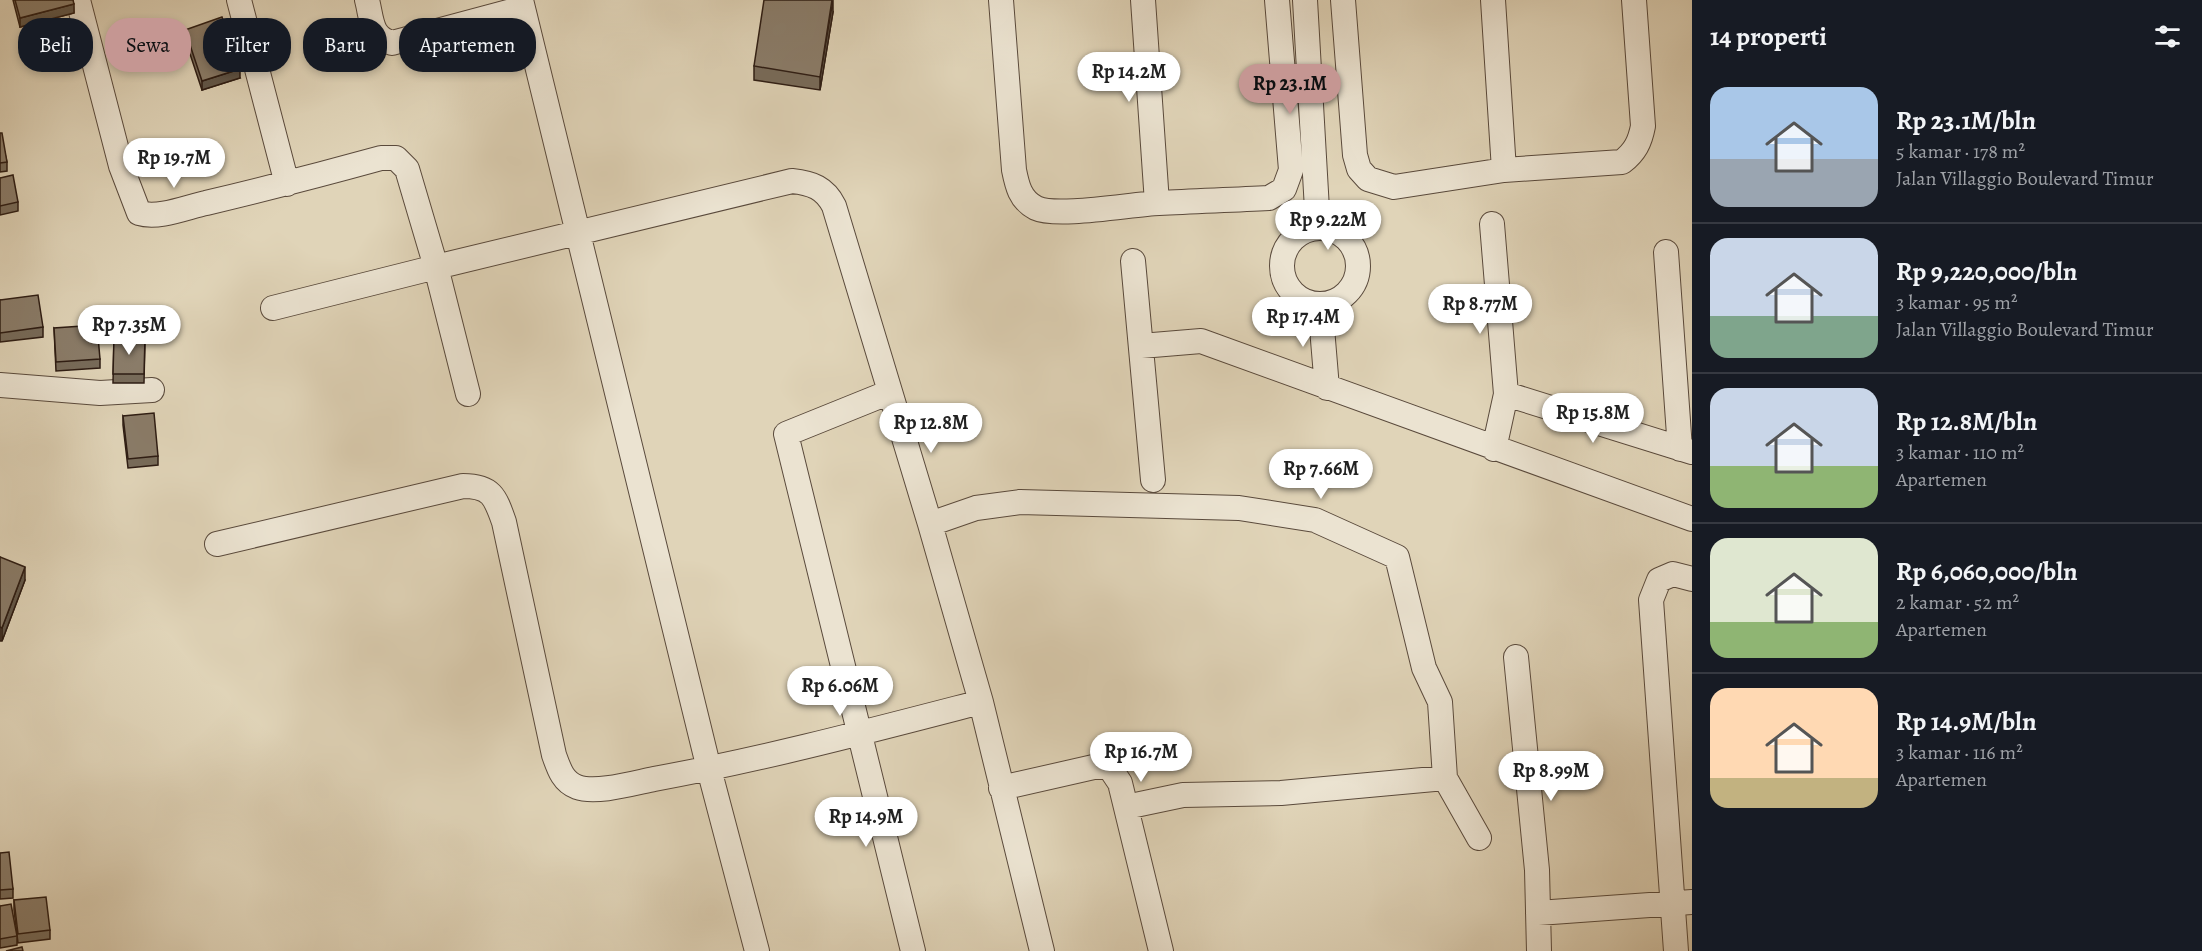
<!DOCTYPE html>
<html lang="id">
<head>
<meta charset="utf-8">
<style>
	:root { --surface:#171b24; --page:#20242c; --text:#f1f3f6; --muted:#9ea1a6; --line:#363941; --accent:#c59692 }
	body { margin:0; font-family:Alegreya,serif; background:var(--page); color:var(--text); height:100vh; display:flex; flex-direction:column; font-size:22px; white-space:nowrap }
	* { box-sizing:border-box; margin:0 }
	p { font-size:20px; color:var(--muted) }
	.icon { flex:none; width:33px; height:33px; fill:none; stroke:currentColor; stroke-width:2; stroke-linecap:round; stroke-linejoin:round }
	.map { position:relative; flex:1; overflow:hidden }
	.side { display:flex; flex-direction:column; background:var(--surface); width:510px }
	.side>* { flex:none }
	.banner { position:absolute; left:18px; top:18px; width:570px; height:54px; display:flex; gap:12px }
	.price { position:absolute; translate:-50% -51px; padding:0 14px; border-radius:21px; background:#fff; color:#222; font-size:20px; line-height:39px; filter:drop-shadow(0 2px 3px #0008) }
	.price::after { content:''; position:absolute; left:50%; top:36px; width:18px; height:14px; margin-left:-9px; background:inherit; clip-path:polygon(0 0,100% 0,50% 100%) }
	.price.selected { background:var(--accent); color:#111 }
	ul { padding:0; list-style:none }
	li { display:flex; align-items:center; gap:18px; height:150px; padding:0 18px }
	li+li { border-top:2px solid var(--line) }
	li span { display:grid; place-items:center; flex:none; width:168px; height:120px; border-radius:18px; color:#555 }
	li>.icon { margin-inline-start:auto }
	span .icon { width:72px; height:72px; fill:#fffc; stroke-width:1 }
	li b { font-size:26px }
	h2 { display:flex; justify-content:space-between; align-items:center; height:72px; padding:0 18px; font-size:26px }
	.tag { padding:0 21px; border-radius:24px; background:var(--surface); box-shadow:0 3px 9px #0003; font-size:21px; line-height:54px }
	.tag.selected { background:var(--accent); color:#111 }
	main { display:flex; flex:1; min-height:0 }
	.map>svg:first-child { display:block }
	.lines { fill:none; stroke-linecap:round; stroke-linejoin:round }
	.street-casing { stroke:#5a4a3c; stroke-width:26 }
	.street { stroke:#ebe3d1; stroke-width:24 }
	.wall { fill:#776b5a; stroke:#2d1c13; stroke-width:1.5 }
	.shaded-wall { fill:#61574a; stroke:#2d1c13; stroke-width:1.5 }
	.building { fill:#8a7c69; stroke:#2d1c13; stroke-width:1.5 }
</style>
</head>
<body>
<main>
<div class="map">
<svg width="1692" height="951" viewBox="0 0 1692 951">
	<rect width="100%" height="100%" fill="#e0d4b8"/>
	<filter id="stains"><feTurbulence type="fractalNoise" baseFrequency=".00333" numOctaves="4"/><feColorMatrix values="0 0 0 0 .2 0 0 0 0 .09 0 0 0 0 .02 0 0 0 .5 -.17"/></filter>
	<radialGradient id="worn" r=".72"><stop offset=".6" stop-color="#630" stop-opacity="0"/><stop offset="1" stop-color="#630" stop-opacity=".3"/></radialGradient>
	<g class="lines">
		<g class="street-casing">
			<path id="street" d="M78,0L121,166L139,213C159,219 187,207 206,203C265,189 323,174 381,158H396L407,169L436,267L792,181C812,183 825,188 834,206L930,524L981,702L1042,951
				M239,0L287,184
				M367,0C372,19 370,37 392,43L523,8
				M521,0L709,769L757,951
				M1001,0L1014,170C1017,185 1020,200 1036,208C1057,218 1132,204 1159,203C1195,201 1232,200 1269,198L1284,189L1291,170L1277,0
				M1143,0L1157,203
				M1305,0L1318,227
				M1343,0L1355,155L1359,169L1368,179L1394,187L1504,170
				M1493,0L1504,170L1622,162C1635,152 1640,142 1643,126L1634,0
				M1492,224L1506,394L1494,449
				M1282 266a38 38 0 1 1 76 0a38 38 0 1 1-76 0Z
				M1666,252L1680,449
				M1133,261L1153,480
				M1320,304L1327,388
				M273,308L436,267L468,394
				M1141,346L1201,341L1692,519
				M0,385L100,393L152,390
				M890,392L786,434L913,951
				M1506,394L1692,452
				M930,524L976,508L1020,502L1239,508L1315,520L1397,557L1424,668L1440,702L1445,778L1479,838
				M217,544L463,486C491,486 495,496 504,522L554,755C559,769 563,782 577,787C596,794 634,783 654,779C764,759 873,730 981,702
				M1516,657L1537,870L1539,951
				M1001,788L1098,766L1110,768L1120,783L1161,951
				M1126,807L1183,795L1281,793L1445,778
				M1538,913L1692,902
				M1676,951L1651,600L1659,580L1673,574L1692,579"/>
		</g>
		<use href="#street" class="street"/>
	</g>
	<path class="wall" d="M13,0H73L74,13L20,27Z
		M833,12L820,90L754,80V66Z
		M185,30L240,78L202,90L185,39Z
		M0,133L7,162V171L0,172Z
		M0,178L18,202V211L0,215Z
		M0,300L43,327V337L0,342Z
		M54,328L100,359V368L56,371Z
		M114,337L145,338L144,383H113Z
		M123,416L158,456V465L128,468L123,425Z
		M0,557L25,580L2,641H0Z
		M0,853L13,889V898L0,899Z
		M14,900L50,930V939L18,943L14,910Z
		M0,906L17,936V945L0,948Z"/>
	<path class="shaded-wall" d="M833,0V12L820,90V77Z
		M74,4V13L20,27V18Z
		M240,69V78L202,90V81Z
		M25,567V580L2,641V628Z"/>
	<path class="building" d="M15,0H73L74,4L20,18Z
		M764,0H832L820,77L754,66Z
		M222,17L240,69L202,81L185,30Z
		M0,133H2L7,162L0,163Z
		M13,175L18,202L0,206V178Z
		M38,295L43,327L0,333V300Z
		M97,325L100,359L56,362L54,328Z
		M114,337L145,338L144,374H113Z
		M154,413L158,456L128,459L123,416Z
		M0,557L25,567L2,628L0,627Z
		M9,852L13,889L0,890V853Z
		M46,897L50,930L18,934L14,900Z
		M11,904L17,936L0,939V906Z
		M22,947L23,951H6Z"/>
	<rect width="100%" height="100%" filter="url(#stains)"/>
	<rect width="100%" height="100%" fill="url(#worn)"/>
</svg>
<b class="price" style="left:1129px;top:103px">Rp 14.2M</b>
<b class="price selected" style="left:1290px;top:115px">Rp 23.1M</b>
<b class="price" style="left:174px;top:189px">Rp 19.7M</b>
<b class="price" style="left:1328px;top:251px">Rp 9.22M</b>
<b class="price" style="left:1480px;top:335px">Rp 8.77M</b>
<b class="price" style="left:1303px;top:348px">Rp 17.4M</b>
<b class="price" style="left:129px;top:356px">Rp 7.35M</b>
<b class="price" style="left:1593px;top:444px">Rp 15.8M</b>
<b class="price" style="left:931px;top:454px">Rp 12.8M</b>
<b class="price" style="left:1321px;top:500px">Rp 7.66M</b>
<b class="price" style="left:840px;top:717px">Rp 6.06M</b>
<b class="price" style="left:1141px;top:783px">Rp 16.7M</b>
<b class="price" style="left:1551px;top:802px">Rp 8.99M</b>
<b class="price" style="left:866px;top:848px">Rp 14.9M</b>
<div class="banner">
<a class="tag">Beli</a>
<a class="tag selected">Sewa</a>
<a class="tag">Filter</a>
<a class="tag">Baru</a>
<a class="tag">Apartemen</a>
</div>
</div>
<section class="side">
<h2>14 properti<svg class="icon" aria-label="filters" viewBox="0 0 24 24"><path d="M4 7h16M4 17h16"/><circle cx="9" cy="7" r="2"/><circle cx="15" cy="17" r="2"/></svg></h2>
<ul>
<li><span style="background:linear-gradient(#a9c7e8 60%,#9aa5b1 0)"><svg class="icon" aria-label="home" viewBox="0 0 24 24"><path d="M3 11l9-7 9 7M6 9v11h12V9"/></svg></span><div><b>Rp 23.1M/bln</b><p>5 kamar · 178 m²</p><p>Jalan Villaggio Boulevard Timur</p></div></li>
<li><span style="background:linear-gradient(#c9d6e8 65%,#7fa58c 0)"><svg class="icon" aria-label="home" viewBox="0 0 24 24"><path d="M3 11l9-7 9 7M6 9v11h12V9"/></svg></span><div><b>Rp 9,220,000/bln</b><p>3 kamar · 95 m²</p><p>Jalan Villaggio Boulevard Timur</p></div></li>
<li><span style="background:linear-gradient(#c9d6e8 65%,#8fb573 0)"><svg class="icon" aria-label="home" viewBox="0 0 24 24"><path d="M3 11l9-7 9 7M6 9v11h12V9"/></svg></span><div><b>Rp 12.8M/bln</b><p>3 kamar · 110 m²</p><p>Apartemen</p></div></li>
<li><span style="background:linear-gradient(#dfe7d0 70%,#8fb573 0)"><svg class="icon" aria-label="home" viewBox="0 0 24 24"><path d="M3 11l9-7 9 7M6 9v11h12V9"/></svg></span><div><b>Rp 6,060,000/bln</b><p>2 kamar · 52 m²</p><p>Apartemen</p></div></li>
<li><span style="background:linear-gradient(#ffd9b3 75%,#c2b280 0)"><svg class="icon" aria-label="home" viewBox="0 0 24 24"><path d="M3 11l9-7 9 7M6 9v11h12V9"/></svg></span><div><b>Rp 14.9M/bln</b><p>3 kamar · 116 m²</p><p>Apartemen</p></div></li>
</ul>
</section>
</main>
</body>
</html>
